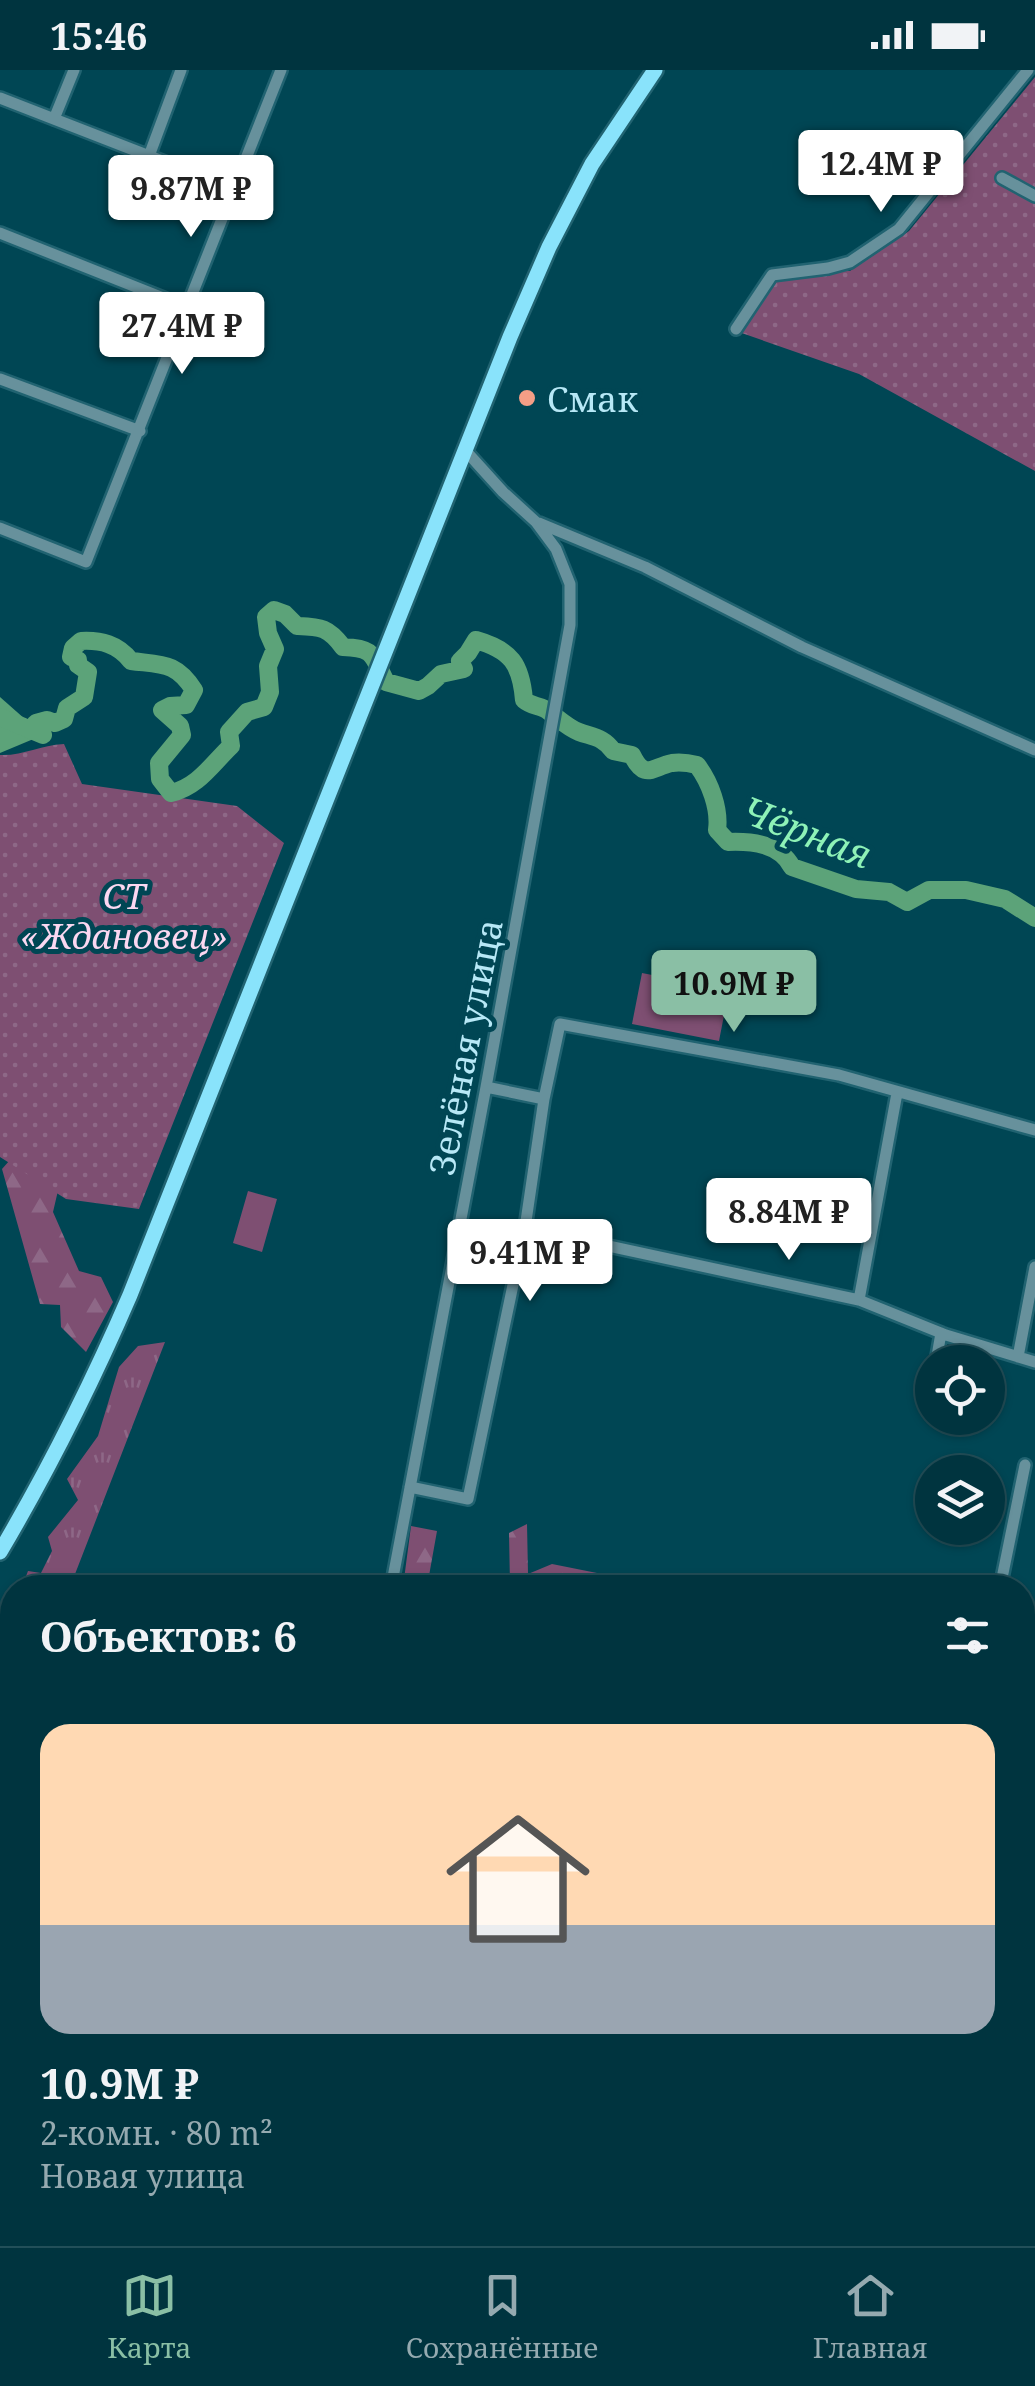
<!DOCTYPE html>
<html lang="ru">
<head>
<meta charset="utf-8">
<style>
	:root { --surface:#00343f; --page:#0e3f4a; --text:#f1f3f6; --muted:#95aab0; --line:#224f59; --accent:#8abfa5 }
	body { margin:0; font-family:"Noto Serif",serif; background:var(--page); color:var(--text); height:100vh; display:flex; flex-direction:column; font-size:38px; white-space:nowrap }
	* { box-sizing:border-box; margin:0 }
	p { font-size:32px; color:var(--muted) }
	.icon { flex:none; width:55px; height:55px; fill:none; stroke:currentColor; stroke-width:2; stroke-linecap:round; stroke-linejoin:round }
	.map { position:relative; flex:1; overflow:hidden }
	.panel { position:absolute; left:0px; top:1505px; width:1035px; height:672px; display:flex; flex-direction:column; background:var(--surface); border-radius:40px 40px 0 0; box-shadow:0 2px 8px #0004,0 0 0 2px var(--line) }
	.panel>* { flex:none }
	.fabs { position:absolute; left:915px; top:1275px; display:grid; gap:20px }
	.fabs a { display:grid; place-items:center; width:90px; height:90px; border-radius:50%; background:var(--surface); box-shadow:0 2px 8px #0004,0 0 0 2px var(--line); font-size:50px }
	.price { position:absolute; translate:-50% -85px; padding:0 22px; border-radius:10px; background:#fff; color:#222; font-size:32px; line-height:65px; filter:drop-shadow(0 2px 5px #0008) }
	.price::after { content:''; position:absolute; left:50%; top:60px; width:30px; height:22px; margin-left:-15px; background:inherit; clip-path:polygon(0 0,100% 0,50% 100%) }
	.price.on { background:var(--accent); color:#111 }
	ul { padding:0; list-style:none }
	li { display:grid; align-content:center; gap:20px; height:530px; padding:0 40px }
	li+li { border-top:2px solid var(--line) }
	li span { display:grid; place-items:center; height:310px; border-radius:30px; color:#555 }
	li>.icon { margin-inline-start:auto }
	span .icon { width:180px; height:180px; fill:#fffc; stroke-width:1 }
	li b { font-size:42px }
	h2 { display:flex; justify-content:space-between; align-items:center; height:120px; padding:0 40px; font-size:42px }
	.status { display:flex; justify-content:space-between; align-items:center; height:70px; padding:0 50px; background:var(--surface); direction:ltr }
	.status svg { height:28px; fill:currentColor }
	.dock { display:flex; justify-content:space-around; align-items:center; height:140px; border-top:2px solid var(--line); background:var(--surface); font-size:28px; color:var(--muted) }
	.dock a { display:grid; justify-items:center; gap:5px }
	.dock .on { color:var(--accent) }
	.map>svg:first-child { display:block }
	.grass { fill:url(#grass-tufts) }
	.forest { fill:url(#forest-firs) }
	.park { fill:url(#park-dots) }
	.pitch { fill:#7e4f72 }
	.water { fill:#5ca379 }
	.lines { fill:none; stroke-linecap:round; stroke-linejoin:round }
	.stream { stroke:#5ca379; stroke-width:2.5 }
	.river { stroke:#5ca379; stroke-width:18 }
	.minor-casing { stroke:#216371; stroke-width:16 }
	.major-casing { stroke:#216371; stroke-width:20 }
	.minor { stroke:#67919c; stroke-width:11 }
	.major { stroke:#89e3fb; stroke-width:15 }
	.poi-dot { fill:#f49e86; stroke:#004654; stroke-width:4 }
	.labels { text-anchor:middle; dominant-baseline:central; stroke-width:10; stroke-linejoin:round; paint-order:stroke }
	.poi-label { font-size:35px; fill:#b7e8f6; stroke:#004654; text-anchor:start }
	.park-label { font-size:35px; font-style:italic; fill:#fbd8f1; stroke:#004654 }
	.street-label { font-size:35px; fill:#b7e8f6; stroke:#004654 }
	.water-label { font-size:38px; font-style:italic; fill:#8ef2b7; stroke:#004654 }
</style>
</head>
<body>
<div class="status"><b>15:46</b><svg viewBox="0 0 49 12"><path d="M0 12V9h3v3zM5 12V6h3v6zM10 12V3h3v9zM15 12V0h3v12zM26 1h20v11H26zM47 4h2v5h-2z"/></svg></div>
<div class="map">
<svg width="1035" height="2176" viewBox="0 0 1035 2176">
	<defs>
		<pattern id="grass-tufts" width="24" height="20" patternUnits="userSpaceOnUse" patternTransform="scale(2.5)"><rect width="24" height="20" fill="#7e4f72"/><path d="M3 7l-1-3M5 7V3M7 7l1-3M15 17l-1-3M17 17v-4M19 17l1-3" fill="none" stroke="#8e6887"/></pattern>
		<pattern id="forest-firs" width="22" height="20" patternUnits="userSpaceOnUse" patternTransform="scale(2.5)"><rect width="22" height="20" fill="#7e4f72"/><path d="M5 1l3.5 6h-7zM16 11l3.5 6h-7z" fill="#8e6887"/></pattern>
		<pattern id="park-dots" width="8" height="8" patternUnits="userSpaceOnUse" patternTransform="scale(2.5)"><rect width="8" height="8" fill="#7e4f72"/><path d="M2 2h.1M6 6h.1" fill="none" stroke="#8e6887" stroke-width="1.8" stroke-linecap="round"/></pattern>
	</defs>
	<rect width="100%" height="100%" fill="#004654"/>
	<path class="grass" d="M165,1272L70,1517H22L28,1501L41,1503L52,1481L48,1467L78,1430L67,1409L98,1366L119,1297L138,1276Z"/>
	<path class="forest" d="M10,1090L60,1112L53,1142L79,1201L101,1207L113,1232L86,1282L61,1257L60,1235L40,1234L2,1099Z
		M527,1454L528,1504L552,1494L617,1507L632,1517H564L562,1513L559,1518L510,1515L509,1463Z
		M411,1456L437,1461L427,1517H403Z
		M8,2100H12V2131L7,2140L12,2142V2165H26L28,2176H0V2105Z"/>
	<path class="park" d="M1035,7V401L859,304L733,260L771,202L850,201L909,161Z
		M64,674L82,714L237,736L284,773L139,1139L66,1129L0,1087V685C23,686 40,675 64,674Z"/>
	<path class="pitch" d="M642,903L729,920L719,971L632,954Z
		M248,1121L277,1129L262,1182L233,1173Z"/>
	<path class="water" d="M0,627L43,665L0,683Z"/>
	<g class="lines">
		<path class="stream" d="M680,2176L714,2165"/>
		<path class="river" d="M0,647L43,665L36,653L47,650L55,653L64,649L67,638L84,627L88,602L78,595V590L71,587L73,578L81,571C101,570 118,574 131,591C163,595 176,592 194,620L186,635L170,636L162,640L180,656L182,665L159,693L160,709L171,723C198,717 212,694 231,676L229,662L247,642L264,637L270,622L268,596L275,579L268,563L266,547L274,540L285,544L297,556C321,557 328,557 343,577C375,578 372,585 386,612L419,621L428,616L441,604L464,599L460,591L468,583L476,570C511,580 521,594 524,630C531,636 537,635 545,639C556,646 566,657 579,662C592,667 604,667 613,681L632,685C645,711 652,697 672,693C680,692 689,693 697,695C710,712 720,739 717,760L728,772C753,771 780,774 792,797L856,819L889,822L907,832L929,820H966L1005,829L1035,848"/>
		<g class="minor-casing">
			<path id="minor" d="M0,28L234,119
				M54,49L74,0
				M149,86L181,0
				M1002,108L1035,126
				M0,163L186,237
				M736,259L772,205L828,198L850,192L899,159L1028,0
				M0,309L140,361
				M539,453L645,497L802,577L1035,680
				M0,458L86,492L281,0
				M544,1029L560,954L839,1005L1035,1060
				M525,1158L859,1230L946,1265L1035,1292
				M859,1230L897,1023
				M1018,1287L1035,1197
				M936,1292L941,1263
				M929,1336L932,1315
				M410,1417L468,1429L525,1158L544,1029L486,1017
				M391,1518L486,1017L570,555V514L556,479L536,452L503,422L465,380
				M1000,1518L1025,1395
				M0,1894L12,1890
				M1022,1990L1035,1993
				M497,2165L499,2176
				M787,2165L791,2176
				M601,2176L639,2165"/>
		</g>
		<g class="major-casing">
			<path id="major" d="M0,1482C49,1399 92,1313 130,1225L510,267L549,177L592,94L655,0"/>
		</g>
		<use href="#minor" class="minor"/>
		<use href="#major" class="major"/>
	</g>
	<circle class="poi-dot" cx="527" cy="328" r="10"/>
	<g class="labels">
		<g class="poi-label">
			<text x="547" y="328">Смак</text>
		</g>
		<g class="park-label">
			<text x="124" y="825">СТ<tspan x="124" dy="40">«Ждановец»</tspan></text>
		</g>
		<g class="street-label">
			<text transform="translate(465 977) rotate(-79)">Зелёная улица</text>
		</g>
		<g class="water-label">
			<text transform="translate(807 761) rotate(21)">Чёрная</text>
		</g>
	</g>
</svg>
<div class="fabs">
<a><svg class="icon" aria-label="locate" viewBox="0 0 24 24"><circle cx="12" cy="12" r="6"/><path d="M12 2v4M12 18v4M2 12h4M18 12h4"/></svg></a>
<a><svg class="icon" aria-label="layers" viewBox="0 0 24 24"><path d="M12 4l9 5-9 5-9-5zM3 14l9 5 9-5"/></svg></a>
</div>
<b class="price" style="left:881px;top:145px">12.4M ₽</b>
<b class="price" style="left:191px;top:170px">9.87M ₽</b>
<b class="price" style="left:182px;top:307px">27.4M ₽</b>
<b class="price on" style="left:734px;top:965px">10.9M ₽</b>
<b class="price" style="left:789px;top:1193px">8.84M ₽</b>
<b class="price" style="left:530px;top:1234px">9.41M ₽</b>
<section class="panel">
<h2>Объектов: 6<svg class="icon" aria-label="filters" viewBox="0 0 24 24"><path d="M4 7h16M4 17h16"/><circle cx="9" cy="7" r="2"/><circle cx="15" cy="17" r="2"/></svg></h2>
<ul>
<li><span style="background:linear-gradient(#ffd9b3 65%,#9aa5b1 0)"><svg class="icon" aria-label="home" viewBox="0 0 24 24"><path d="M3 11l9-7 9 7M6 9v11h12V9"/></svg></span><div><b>10.9M ₽</b><p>2-комн. · 80 m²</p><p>Новая улица</p></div></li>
</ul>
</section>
</div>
<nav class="dock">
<a class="on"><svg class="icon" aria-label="map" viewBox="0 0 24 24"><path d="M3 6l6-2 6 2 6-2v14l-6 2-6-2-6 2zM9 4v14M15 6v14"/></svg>Карта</a>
<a><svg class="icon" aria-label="saved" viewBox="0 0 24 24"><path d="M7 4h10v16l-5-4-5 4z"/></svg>Сохранённые</a>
<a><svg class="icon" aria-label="home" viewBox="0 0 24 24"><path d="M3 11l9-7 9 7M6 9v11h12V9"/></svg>Главная</a>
</nav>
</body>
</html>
